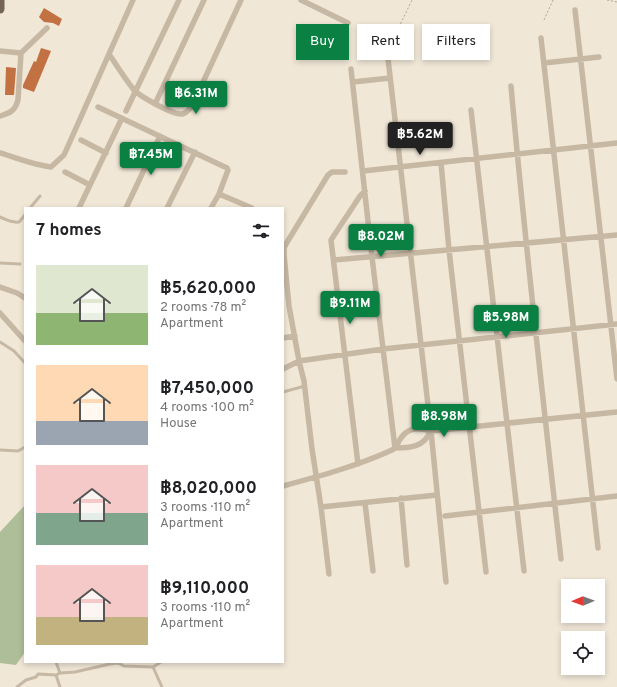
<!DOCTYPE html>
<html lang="en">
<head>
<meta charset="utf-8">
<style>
	:root { --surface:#fff; --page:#f6f6f6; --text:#202124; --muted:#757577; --accent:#0b8043 }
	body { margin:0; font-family:Overpass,sans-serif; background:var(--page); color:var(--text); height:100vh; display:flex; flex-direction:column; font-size:15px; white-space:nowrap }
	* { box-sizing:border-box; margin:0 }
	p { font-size:13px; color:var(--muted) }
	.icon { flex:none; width:22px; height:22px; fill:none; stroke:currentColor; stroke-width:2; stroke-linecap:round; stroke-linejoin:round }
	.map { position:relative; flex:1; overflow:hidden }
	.side { position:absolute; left:24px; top:207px; width:260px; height:456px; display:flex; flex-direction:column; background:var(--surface); border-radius:0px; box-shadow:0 2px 6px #0003 }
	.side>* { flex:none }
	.guide { position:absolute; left:296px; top:24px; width:261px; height:36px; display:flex; gap:8px }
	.needle { width:26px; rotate:269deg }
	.controls { position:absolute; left:561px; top:579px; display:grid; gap:8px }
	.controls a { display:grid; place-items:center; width:44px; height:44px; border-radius:0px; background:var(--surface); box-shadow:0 2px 6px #0003; font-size:20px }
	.price { position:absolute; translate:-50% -34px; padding:0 9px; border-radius:4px; background:var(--accent); color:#fff; font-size:13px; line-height:26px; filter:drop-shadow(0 1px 2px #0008) }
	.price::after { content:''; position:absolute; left:50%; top:24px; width:12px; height:9px; margin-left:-6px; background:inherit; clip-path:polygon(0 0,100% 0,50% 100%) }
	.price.current { background:#222; color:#fff }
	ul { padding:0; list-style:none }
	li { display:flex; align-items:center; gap:12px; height:100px; padding:0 12px }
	li span { display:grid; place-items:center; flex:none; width:112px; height:80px; border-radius:0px; color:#555 }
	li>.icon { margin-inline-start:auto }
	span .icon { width:48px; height:48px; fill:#fffc; stroke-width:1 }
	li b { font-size:17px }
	h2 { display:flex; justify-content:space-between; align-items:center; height:48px; padding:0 12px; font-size:17px }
	.chip { padding:0 14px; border-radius:0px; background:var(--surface); box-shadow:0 2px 6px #0003; font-size:14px; line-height:36px }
	.chip.current { background:var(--accent); color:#fff }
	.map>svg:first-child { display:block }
	.green { fill:#adbe98 }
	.building { fill:#c27143 }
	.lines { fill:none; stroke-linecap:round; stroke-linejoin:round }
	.path { stroke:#b3a28f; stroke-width:1; stroke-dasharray:2 2; stroke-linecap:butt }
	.service { stroke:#c7b8a4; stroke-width:3 }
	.minor { stroke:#c7b8a4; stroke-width:5.5 }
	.primary { stroke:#756457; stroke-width:9 }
</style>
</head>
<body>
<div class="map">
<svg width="617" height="687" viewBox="0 0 617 687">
	<rect width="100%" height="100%" fill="#f0e7d7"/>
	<path class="green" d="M25,505V652L16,665L0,663V532Z"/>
	<path class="building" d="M44,8L62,19L59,26L53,23L44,22L39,17Z
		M41,48L51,51L34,92L23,88V85L34,61L36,62Z
		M6,67L16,68L14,95H5Z"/>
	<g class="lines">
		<path class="path" d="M607,0L617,2
			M544,20L553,0
			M397,31L412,0"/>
		<path class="service" d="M30,208L40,196
			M0,217C7,220 11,223 19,222L25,215
			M0,263L20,264
			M0,342L14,351L25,363
			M283,392L305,386
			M0,450L18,451L25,447
			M56,662L60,673
			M153,667L162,687
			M56,675L60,687
			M17,687L26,680L36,677L38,674L56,675L60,673L75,672L110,664L118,663L124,666L153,667L161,662"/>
		<path class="minor" d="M301,0L348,23
			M575,10L617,379
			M541,38L598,548
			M387,50L431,431L446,582
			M0,51L21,53L18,100C15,111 10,113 0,116
			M21,53L47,28
			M109,54C117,66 125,79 134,90C141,97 173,115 182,114C186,113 189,110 192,106L241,0
			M544,63L599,57
			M351,69L372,257L395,448C410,448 424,447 430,432
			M353,82L390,78
			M511,86C525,244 543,401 561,559
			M155,104L204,0
			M98,107L227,168L228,170L219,194L211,208
			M471,110L524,571
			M126,111L179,0
			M81,140L106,153
			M0,153C17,158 33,165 51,167L64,155L133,0
			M441,163L449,250L486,572
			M363,171L617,143
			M65,172L90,185
			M219,194L252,208
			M79,208L122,118
			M126,208L160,136
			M167,208L195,152
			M334,260L617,235
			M0,287L17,293L25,298
			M0,313L25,341
			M283,338L295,336
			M283,369L299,361L383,349L617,324
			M358,464L331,240L360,196L365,191
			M283,486C320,476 357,466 392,450C396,448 397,445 399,441C407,427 417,427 431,431L617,412
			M401,498L407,565
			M365,503L373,571
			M321,507L437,495
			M445,516L617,496
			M329,574L321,507L312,449L304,381L299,361L289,306L284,255V248L286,244L328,175L332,172H345"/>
		<path class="primary" d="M0,9V0"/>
	</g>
</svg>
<div class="controls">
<a><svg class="needle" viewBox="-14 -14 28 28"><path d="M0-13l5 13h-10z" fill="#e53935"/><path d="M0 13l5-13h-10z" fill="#757577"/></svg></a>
<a><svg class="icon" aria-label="locate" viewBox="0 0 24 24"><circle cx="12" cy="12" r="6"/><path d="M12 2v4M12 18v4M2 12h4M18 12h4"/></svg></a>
</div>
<b class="price" style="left:196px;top:115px">฿6.31M</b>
<b class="price current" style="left:420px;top:156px">฿5.62M</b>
<b class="price" style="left:151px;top:176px">฿7.45M</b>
<b class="price" style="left:381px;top:258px">฿8.02M</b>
<b class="price" style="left:350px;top:325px">฿9.11M</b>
<b class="price" style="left:506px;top:339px">฿5.98M</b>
<b class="price" style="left:444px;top:438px">฿8.98M</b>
<div class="guide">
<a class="chip current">Buy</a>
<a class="chip">Rent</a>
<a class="chip">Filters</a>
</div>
<section class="side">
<h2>7 homes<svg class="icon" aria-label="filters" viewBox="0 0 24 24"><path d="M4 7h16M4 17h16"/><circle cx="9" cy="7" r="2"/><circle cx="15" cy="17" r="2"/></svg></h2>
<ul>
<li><span style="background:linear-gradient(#dfe7d0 60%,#8fb573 0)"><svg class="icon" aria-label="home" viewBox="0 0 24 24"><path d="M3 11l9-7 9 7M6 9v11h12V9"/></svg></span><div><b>฿5,620,000</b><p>2 rooms · 78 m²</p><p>Apartment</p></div></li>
<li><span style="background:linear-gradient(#ffd9b3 70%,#9aa5b1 0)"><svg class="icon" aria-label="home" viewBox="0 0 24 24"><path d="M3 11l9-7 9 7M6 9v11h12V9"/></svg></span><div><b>฿7,450,000</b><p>4 rooms · 100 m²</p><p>House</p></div></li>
<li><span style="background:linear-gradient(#f6c9c9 60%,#7fa58c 0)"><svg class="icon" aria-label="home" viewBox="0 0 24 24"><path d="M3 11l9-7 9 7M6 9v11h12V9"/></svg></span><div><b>฿8,020,000</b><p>3 rooms · 110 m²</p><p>Apartment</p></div></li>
<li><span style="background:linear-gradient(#f6c9c9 65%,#c2b280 0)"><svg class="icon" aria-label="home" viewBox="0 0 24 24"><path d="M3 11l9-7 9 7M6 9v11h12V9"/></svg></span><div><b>฿9,110,000</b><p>3 rooms · 110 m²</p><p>Apartment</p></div></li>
</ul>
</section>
</div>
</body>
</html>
